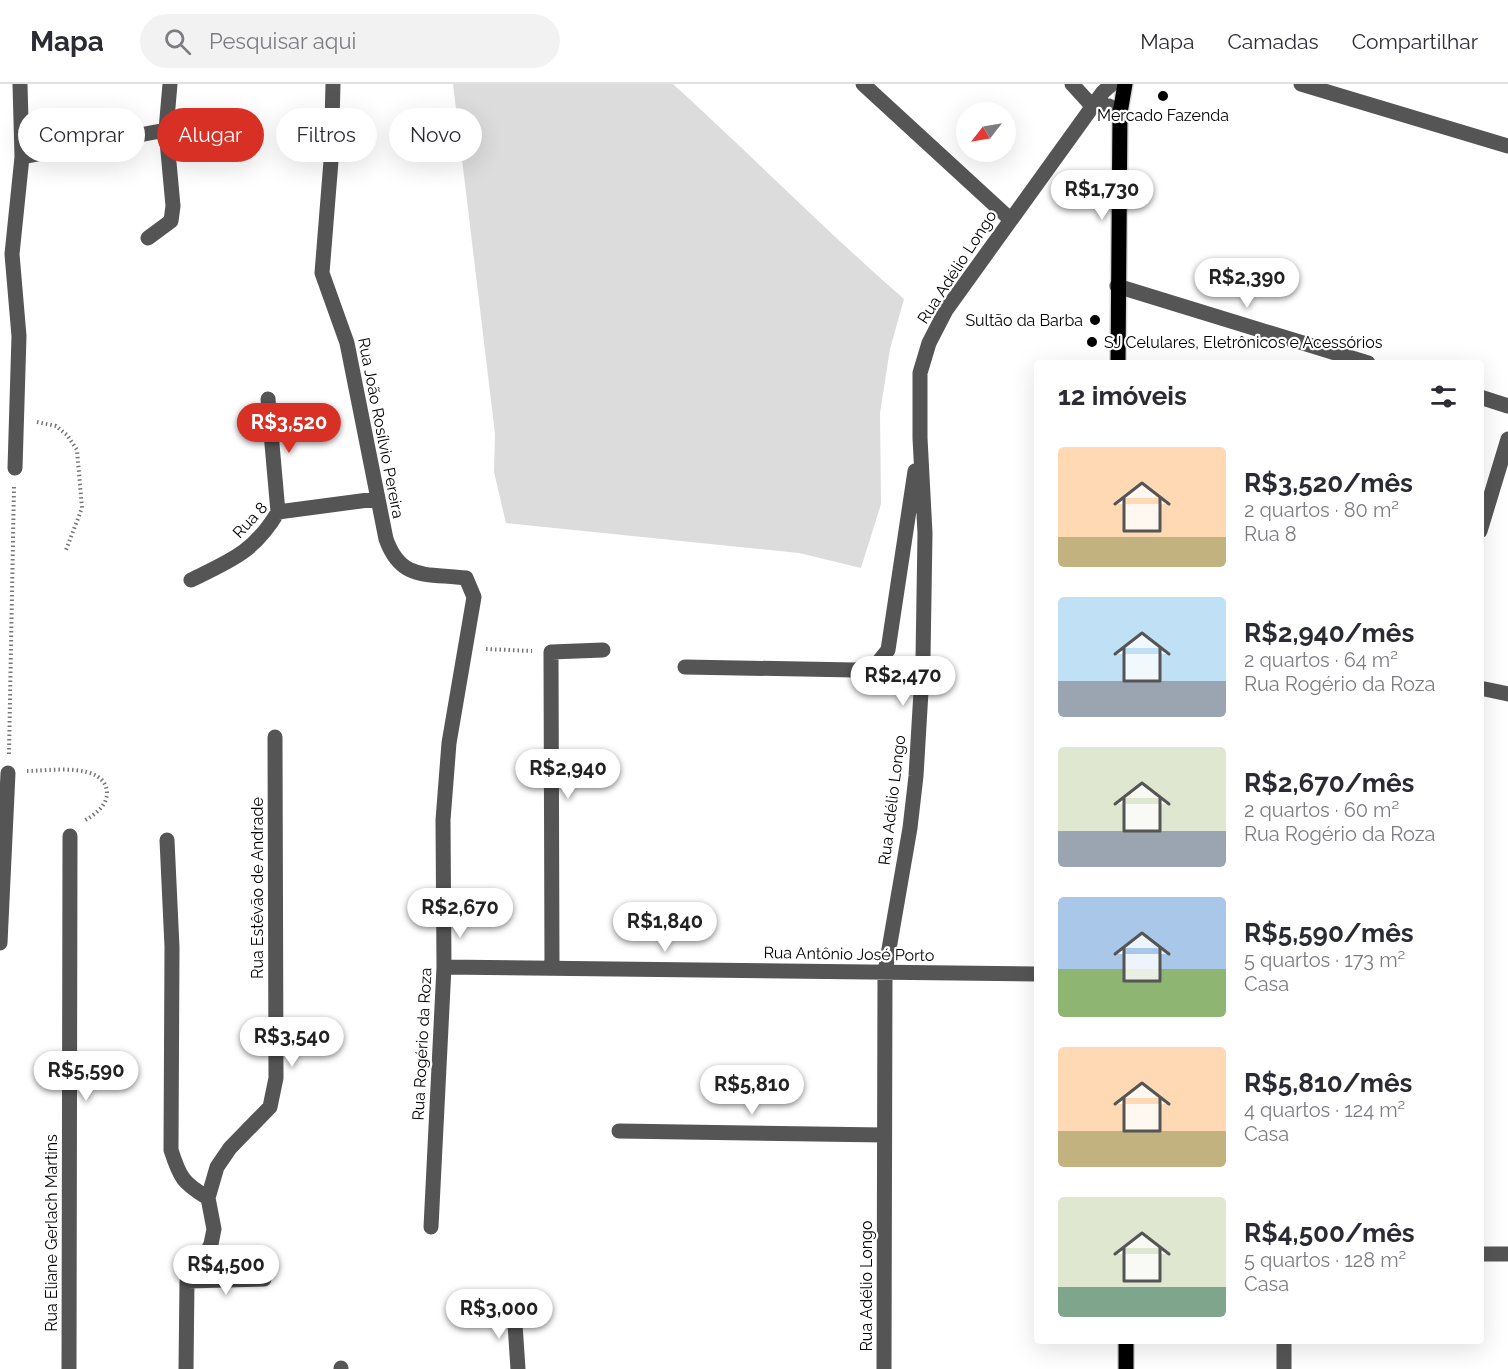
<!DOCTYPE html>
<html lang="pt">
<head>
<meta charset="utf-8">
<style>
	:root { --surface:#fff; --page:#f2f2f3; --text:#2b2b33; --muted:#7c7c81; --line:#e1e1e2; --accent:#d93025 }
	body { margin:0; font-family:Raleway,sans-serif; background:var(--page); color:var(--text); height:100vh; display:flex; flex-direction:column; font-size:22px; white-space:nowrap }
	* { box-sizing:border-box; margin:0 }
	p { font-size:20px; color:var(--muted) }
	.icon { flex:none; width:33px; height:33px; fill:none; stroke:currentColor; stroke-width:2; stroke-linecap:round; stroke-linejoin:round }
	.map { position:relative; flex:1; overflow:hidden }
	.panel { position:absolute; left:1034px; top:276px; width:450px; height:984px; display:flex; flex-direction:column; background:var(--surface); border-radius:6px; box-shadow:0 6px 24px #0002 }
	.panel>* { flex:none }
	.banner { position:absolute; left:18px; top:24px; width:570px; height:54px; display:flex; gap:12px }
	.needle { width:39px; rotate:239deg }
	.tools { position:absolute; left:956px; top:18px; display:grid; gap:12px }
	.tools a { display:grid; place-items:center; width:60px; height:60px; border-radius:50%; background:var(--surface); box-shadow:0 6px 24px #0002; font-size:30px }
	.price { position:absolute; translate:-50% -51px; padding:0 14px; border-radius:21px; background:#fff; color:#222; font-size:20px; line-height:39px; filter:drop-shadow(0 2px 3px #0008) }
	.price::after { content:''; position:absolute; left:50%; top:36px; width:18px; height:14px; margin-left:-9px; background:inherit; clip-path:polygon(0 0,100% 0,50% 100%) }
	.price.on { background:var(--accent); color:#fff }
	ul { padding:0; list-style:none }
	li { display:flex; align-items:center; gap:18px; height:150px; padding:0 24px }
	li span { display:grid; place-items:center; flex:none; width:168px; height:120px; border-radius:6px; color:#555 }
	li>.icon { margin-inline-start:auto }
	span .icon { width:72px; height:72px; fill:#fffc; stroke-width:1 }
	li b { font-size:26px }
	h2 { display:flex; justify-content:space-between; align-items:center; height:72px; padding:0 24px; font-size:26px }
	.chip { padding:0 21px; border-radius:27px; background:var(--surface); box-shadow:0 6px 24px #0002; font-size:21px; line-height:54px }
	.chip.on { background:var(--accent); color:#fff }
	header { display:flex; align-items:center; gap:36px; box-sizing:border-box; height:84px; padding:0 30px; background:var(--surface); border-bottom:2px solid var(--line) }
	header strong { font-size:28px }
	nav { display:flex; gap:33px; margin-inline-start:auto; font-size:21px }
	.search { width:420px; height:54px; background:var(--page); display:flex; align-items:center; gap:15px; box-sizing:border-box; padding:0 21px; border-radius:33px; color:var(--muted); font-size:22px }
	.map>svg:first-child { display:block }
	.green { fill:#dcdcdc }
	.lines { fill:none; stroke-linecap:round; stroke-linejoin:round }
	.major-casing { stroke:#dbdbdb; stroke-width:18 }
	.path { stroke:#777; stroke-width:4; stroke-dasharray:1.5 3; stroke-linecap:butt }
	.minor { stroke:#555; stroke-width:15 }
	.major { stroke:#000; stroke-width:15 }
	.poi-dot { fill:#000; stroke:#fff; stroke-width:2 }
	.labels { text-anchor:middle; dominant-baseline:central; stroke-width:4.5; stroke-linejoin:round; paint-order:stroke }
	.poi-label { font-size:16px; fill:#000; stroke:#fff }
	.street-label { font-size:16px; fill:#000; stroke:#fff }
</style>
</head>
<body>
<header>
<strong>Mapa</strong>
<div class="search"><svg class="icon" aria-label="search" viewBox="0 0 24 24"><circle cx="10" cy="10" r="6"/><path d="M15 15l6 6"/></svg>Pesquisar aqui</div>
<nav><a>Mapa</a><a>Camadas</a><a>Compartilhar</a></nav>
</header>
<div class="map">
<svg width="1508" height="1285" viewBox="0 0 1508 1285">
	<rect width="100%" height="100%" fill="#fff"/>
	<path class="green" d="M453,0H673C751,71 825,146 904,215L890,265L880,329L881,420L861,484L799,469L506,439L494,388L495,350Z"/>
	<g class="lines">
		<g class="major-casing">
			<path id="major" d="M1118,279L1120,29L1125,0
				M1126,1285V1257"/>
		</g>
		<path class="path" d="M37,338L56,342L67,351L77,366L82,424L66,466
			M486,565L532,567
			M9,670L14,402
			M27,687C49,687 107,677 107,710C106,723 94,731 84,737"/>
		<path class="minor" d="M333,0L331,77L322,189L347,259L386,455C401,497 426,489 466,494L474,513L449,659L443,736L444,883L431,1143
			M863,0L1010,135
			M1072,0L1093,23
			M1301,0L1508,62
			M1093,23L1109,22L1120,29
			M22,73L166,46L170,0
			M148,154L171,137L173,122L166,46
			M1117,202L1368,279
			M1480,313L1508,322
			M268,315L278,428
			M15,384L19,252L12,170L22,73L20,0
			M1480,447L1508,355
			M191,496C232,476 254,468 278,428L376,415
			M685,583L855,586L876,581L888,566L915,387
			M1480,604L1508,610
			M167,756L172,863L171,1066C180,1094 183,1099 208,1114
			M0,859L8,689
			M444,883L1036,890
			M552,884L551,568L603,566
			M619,1047L884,1051
			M1480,1170H1508
			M187,1197L264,1195
			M514,1225L518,1285
			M69,1285L70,752
			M186,1285L187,1197L203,1177L211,1160L214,1145L208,1114L217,1083L230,1064L270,1023L276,994L275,653
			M341,1285V1284
			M884,1285L885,888L910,744L916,692L923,574L925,449L920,354V289L929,259L946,226L1103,8L1112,0
			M1284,1285V1257"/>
		<use href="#major" class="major"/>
	</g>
	<g class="poi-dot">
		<circle cx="1163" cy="12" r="6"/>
		<circle cx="1095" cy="236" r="6"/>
		<circle cx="1092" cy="258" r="6"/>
	</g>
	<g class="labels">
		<g class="poi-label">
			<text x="1163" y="31">Mercado Fazenda</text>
			<text x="1083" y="236" text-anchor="end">Sultão da Barba</text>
			<text x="1104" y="258" text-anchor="start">SJ Celulares, Eletrônicos e Acessórios</text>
		</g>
		<g class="street-label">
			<text transform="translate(957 183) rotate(-57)">Rua Adélio Longo</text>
			<text transform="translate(381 344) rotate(79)">Rua João Rosílvio Pereira</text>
			<text transform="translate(250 436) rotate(-47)">Rua 8</text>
			<text transform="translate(892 716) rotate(-83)">Rua Adélio Longo</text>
			<text transform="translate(257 804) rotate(-90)">Rua Estêvão de Andrade</text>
			<text transform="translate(849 870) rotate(1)">Rua Antônio José Porto</text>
			<text transform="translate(422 960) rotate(-87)">Rua Rogério da Roza</text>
			<text transform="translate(51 1149) rotate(-90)">Rua Eliane Gerlach Martins</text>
			<text transform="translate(866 1202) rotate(-90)">Rua Adélio Longo</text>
		</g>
	</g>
</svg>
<div class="tools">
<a><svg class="needle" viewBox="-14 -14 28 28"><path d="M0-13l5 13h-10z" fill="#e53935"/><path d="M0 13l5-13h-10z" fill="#7c7c81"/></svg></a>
</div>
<b class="price" style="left:1102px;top:137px">R$1,730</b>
<b class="price" style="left:1247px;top:225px">R$2,390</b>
<b class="price on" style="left:289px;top:370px">R$3,520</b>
<b class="price" style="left:903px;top:623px">R$2,470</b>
<b class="price" style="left:568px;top:716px">R$2,940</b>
<b class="price" style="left:460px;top:855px">R$2,670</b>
<b class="price" style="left:665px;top:869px">R$1,840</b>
<b class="price" style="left:292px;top:984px">R$3,540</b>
<b class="price" style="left:86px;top:1018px">R$5,590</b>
<b class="price" style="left:752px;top:1032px">R$5,810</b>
<b class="price" style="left:226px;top:1212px">R$4,500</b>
<b class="price" style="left:499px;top:1256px">R$3,000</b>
<div class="banner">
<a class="chip">Comprar</a>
<a class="chip on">Alugar</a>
<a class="chip">Filtros</a>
<a class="chip">Novo</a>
</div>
<section class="panel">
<h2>12 imóveis<svg class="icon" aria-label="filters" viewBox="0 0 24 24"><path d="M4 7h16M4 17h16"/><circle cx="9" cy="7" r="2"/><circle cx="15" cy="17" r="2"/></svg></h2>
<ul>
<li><span style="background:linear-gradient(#ffd9b3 75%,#c2b280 0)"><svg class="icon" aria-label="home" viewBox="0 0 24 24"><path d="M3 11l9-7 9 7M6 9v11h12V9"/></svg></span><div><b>R$3,520/mês</b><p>2 quartos · 80 m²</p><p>Rua 8</p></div></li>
<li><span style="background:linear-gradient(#bfe0f5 70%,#9aa5b1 0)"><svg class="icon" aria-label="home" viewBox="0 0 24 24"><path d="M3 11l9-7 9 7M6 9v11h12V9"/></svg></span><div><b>R$2,940/mês</b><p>2 quartos · 64 m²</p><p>Rua Rogério da Roza</p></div></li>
<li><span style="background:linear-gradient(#dfe7d0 70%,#9aa5b1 0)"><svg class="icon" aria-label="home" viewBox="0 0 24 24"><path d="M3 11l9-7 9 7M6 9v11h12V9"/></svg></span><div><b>R$2,670/mês</b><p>2 quartos · 60 m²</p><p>Rua Rogério da Roza</p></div></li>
<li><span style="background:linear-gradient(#a9c7e8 60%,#8fb573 0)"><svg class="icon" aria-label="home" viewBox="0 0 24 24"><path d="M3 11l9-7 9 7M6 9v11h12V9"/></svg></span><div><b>R$5,590/mês</b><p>5 quartos · 173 m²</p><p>Casa</p></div></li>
<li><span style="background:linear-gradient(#ffd9b3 70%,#c2b280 0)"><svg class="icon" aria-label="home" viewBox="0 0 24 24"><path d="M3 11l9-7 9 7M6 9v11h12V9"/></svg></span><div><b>R$5,810/mês</b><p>4 quartos · 124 m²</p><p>Casa</p></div></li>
<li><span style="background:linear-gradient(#dfe7d0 75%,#7fa58c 0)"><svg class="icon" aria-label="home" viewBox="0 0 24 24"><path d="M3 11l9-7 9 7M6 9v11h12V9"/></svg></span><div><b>R$4,500/mês</b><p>5 quartos · 128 m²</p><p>Casa</p></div></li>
</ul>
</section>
</div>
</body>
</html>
